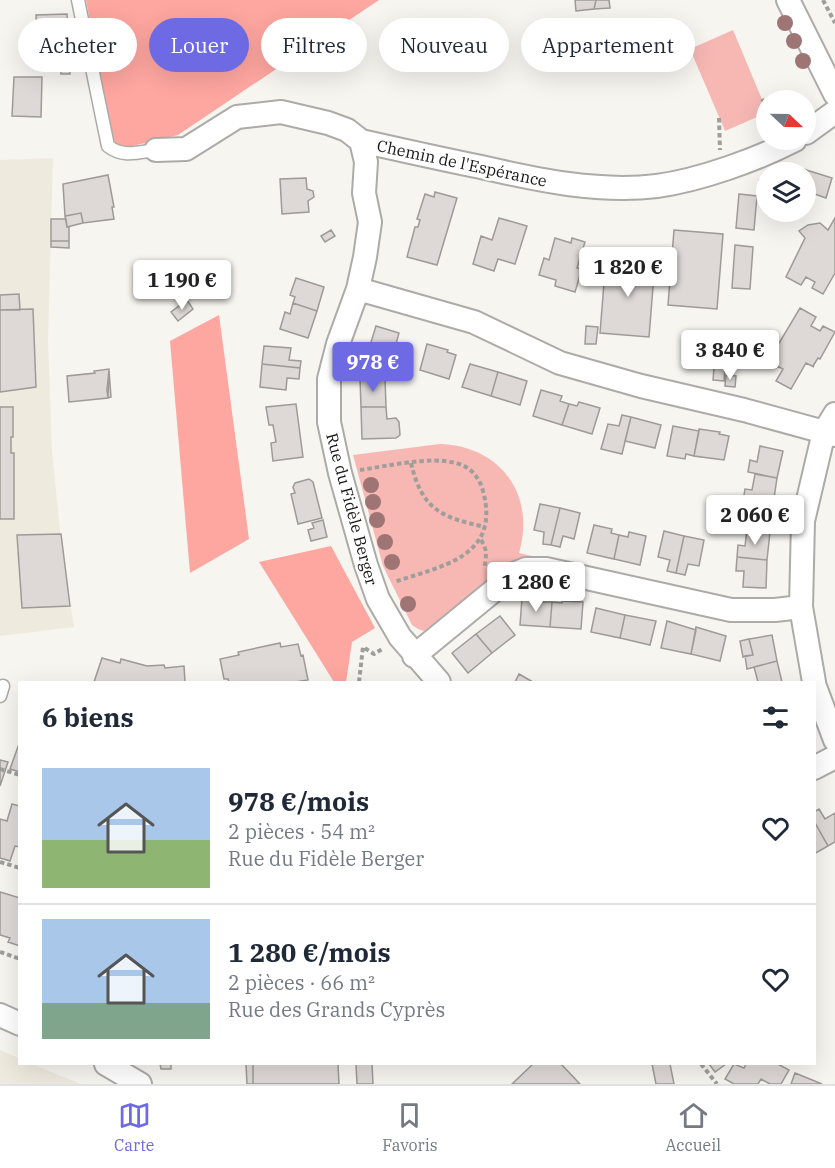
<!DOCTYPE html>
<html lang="fr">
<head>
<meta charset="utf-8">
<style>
	:root { --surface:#fff; --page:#f2f2f3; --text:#1f2937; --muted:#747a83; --line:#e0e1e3; --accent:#6d6ae4 }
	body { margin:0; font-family:"IBM Plex Serif",serif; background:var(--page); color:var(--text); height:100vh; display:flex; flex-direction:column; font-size:22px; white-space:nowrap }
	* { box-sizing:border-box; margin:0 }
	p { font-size:20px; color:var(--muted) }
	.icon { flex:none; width:33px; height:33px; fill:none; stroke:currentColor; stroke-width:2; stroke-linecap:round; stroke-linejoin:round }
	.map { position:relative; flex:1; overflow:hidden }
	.side { position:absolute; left:18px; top:681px; width:798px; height:384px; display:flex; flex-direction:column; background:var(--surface); border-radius:0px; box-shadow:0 6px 24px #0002 }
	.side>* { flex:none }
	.top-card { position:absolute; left:18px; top:18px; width:800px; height:54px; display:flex; gap:12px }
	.needle { width:39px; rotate:112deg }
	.controls { position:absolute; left:756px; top:90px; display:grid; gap:12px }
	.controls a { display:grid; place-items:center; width:60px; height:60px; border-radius:50%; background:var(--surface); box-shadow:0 6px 24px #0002; font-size:30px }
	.price { position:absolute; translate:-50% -51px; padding:0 14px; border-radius:6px; background:#fff; color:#222; font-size:20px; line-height:39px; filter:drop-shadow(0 2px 3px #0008) }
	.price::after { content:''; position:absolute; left:50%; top:36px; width:18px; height:14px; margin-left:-9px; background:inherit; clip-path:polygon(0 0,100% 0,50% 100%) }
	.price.selected { background:var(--accent); color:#fff }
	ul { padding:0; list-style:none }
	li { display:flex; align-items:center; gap:18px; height:150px; padding:0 24px }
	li+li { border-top:2px solid var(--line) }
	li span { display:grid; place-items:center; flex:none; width:168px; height:120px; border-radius:0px; color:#555 }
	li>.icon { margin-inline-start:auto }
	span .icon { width:72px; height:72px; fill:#fffc; stroke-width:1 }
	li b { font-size:26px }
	h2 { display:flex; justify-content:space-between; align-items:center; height:72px; padding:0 24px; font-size:26px }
	.pill { padding:0 21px; border-radius:27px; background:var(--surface); box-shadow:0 6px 24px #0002; font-size:21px; line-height:54px }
	.pill.selected { background:var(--accent); color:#fff }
	.tabs { display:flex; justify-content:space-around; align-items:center; height:84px; border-top:2px solid var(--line); background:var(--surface); font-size:16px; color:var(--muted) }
	.tabs a { display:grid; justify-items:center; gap:3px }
	.tabs .selected { color:var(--accent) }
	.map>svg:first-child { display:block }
	.built { fill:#eeeade }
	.green { fill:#f7b8b4 }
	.forest { fill:#fea6a0 }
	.building { fill:#ded9d6; stroke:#9e9a97; stroke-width:1.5 }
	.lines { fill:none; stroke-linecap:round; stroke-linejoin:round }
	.lane-casing { stroke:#adaba7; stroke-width:15 }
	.street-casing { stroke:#adaba7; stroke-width:26 }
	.path { stroke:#9f9e9b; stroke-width:4; stroke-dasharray:4.5 3; stroke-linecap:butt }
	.lane { stroke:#fff; stroke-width:12 }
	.street { stroke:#fff; stroke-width:22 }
	.tree { fill:#9f7475 }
	.labels { text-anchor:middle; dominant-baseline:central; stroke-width:5; stroke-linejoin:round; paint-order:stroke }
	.street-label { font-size:16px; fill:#181716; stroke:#fff }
</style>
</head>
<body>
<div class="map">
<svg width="835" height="1084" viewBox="0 0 835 1084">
	<rect width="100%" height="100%" fill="#f6f5f0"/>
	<path class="built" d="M53,158L48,340L52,451L63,561L74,627L0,636V160Z
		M0,1050L19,1058L20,1064H32L81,1084H0Z"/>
	<path class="green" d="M733,30L766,109V113L725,131L690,49Z
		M440,444C501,446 536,495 519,553L549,560L505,568L424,631L418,629L412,625L383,566L353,455Z"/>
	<path class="forest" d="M86,0H379L178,135L124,148L113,143Z
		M219,315L249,539L190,573L170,341Z
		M331,546L375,628L352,642L346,682H334L259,562Z"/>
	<path class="building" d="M575,0H596L594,9L576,11Z
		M596,0H609L610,8L594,9Z
		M67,14L69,47L60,48V46L37,47L36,15Z
		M60,56H69L70,74H61Z
		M14,77H42L41,117L12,116Z
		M797,167L832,178L826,198L806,191V172H773L783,168Z
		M108,175L114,207H112L114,219L83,223L81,213L65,216L63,184Z
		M766,176V195L759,180Z
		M306,178L307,189L313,191L314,197L308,201L309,212L282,214L280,179Z
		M435,192L457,198L437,265L407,257L415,227H418L420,220L417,219L425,194L434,197Z
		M739,194L757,196L754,230L736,228Z
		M81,213L83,223L67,227L65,216Z
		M499,218L527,226L515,264L498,259L494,271L473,264L481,236L492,240Z
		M835,218V273L823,294L812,288L815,282L806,277L801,285L786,277L805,238L799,231L808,225L820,223L828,230Z
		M51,219H66L67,227H69V241H51Z
		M331,230L335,236L325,242L321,236Z
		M674,230L723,234L717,309L668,305Z
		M555,238L571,243L572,238L585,242L577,268L582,269L575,292L555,286L556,280L539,275L544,258L549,260Z
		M51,241H69V248L51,247Z
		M735,245L753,247L750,289L732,288Z
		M606,258L655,262L649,337L600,333Z
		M296,278L324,287L317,311L293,303L295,297L290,295Z
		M19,294L20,310H0V295Z
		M187,300L193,309L178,321L171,312Z
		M293,303L317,311L308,338L280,329L285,312L290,314Z
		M800,308L816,317L811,326L820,331L823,326L835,332L820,359L818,358L813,366L814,367L806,363L791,389L776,381L783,369L779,367L773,368L770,363L765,360L769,350L778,345Z
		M33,309L36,387L0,392V310Z
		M376,326L399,333L396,344L403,347L402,350L405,351L403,360L400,359L399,362L391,360L390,362L367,355Z
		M586,326L598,327L596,344H585Z
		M716,342L727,343L724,381L713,380Z
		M427,344L448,350L447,352L456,355L449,379L420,370Z
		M264,346L291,348L289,360L301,361L300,368L262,364Z
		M262,364L300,368L299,379L287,378L286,390L260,387Z
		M470,364L498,372L491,396L462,387Z
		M109,369L108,398L69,402L67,376L95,373L94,371Z
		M109,370L111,397L108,398L107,390Z
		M498,372L527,381L520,405L491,396Z
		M726,375L736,376L735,387L725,386Z
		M385,378L386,407H361L360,379Z
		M541,390L562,396L560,401L569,404L562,425L533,416Z
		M579,402L600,408L592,434L562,425L569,404L577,406Z
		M296,404L303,457L273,461L271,443L276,442L273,425H269L266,407Z
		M0,407H13V437H11V453H14V519H0Z
		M361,407H386L387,419L396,418L399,422L400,435L396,438L362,439Z
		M622,415L631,417L622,454L601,449L608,424L619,426Z
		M631,417L661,425L655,448L625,441Z
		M673,426L699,431L694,456L686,454L685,459L667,456Z
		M699,429L720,432L719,434L729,436L724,460L694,456Z
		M760,446L783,451L777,478L748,472L750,460L757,462Z
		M755,474L777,478L773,505L743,501L745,489L752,490Z
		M309,479L313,482L322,518L298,524L291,494L295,493L293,487L295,483Z
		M743,501L773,505L770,532L747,530L749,515L741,514Z
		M540,504L560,508L551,545L543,544L544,532L534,530Z
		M560,508L580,513L574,539L563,536L560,547L551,545Z
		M323,520L327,537L311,541L308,530L314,528L312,523Z
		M594,525L612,529L611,533L619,535L614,559L587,553Z
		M747,530L770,532L767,560L737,557L738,545L745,546Z
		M664,531L684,536L676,573L667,571L670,560L658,557Z
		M629,532L646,536L640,565L614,559L619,535L628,537Z
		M61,534L70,606L22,608L17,535Z
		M684,536L704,540L699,566L688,564L685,575L676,573Z
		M737,557L767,560L766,588L743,587L744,571H736Z
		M522,598L543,599V602H552L550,627L520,625Z
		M562,601L583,602L581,629L550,627L552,602L562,603Z
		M596,608L625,615L620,638L591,632Z
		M625,615L656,621L650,645L620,638Z
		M500,616L515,635L492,653L476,634Z
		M667,621L696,630L691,654L661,648Z
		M696,627L726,636L720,661L691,654Z
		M476,634L492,653L468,673L452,653Z
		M772,635L777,661L747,669L745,656L753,655L749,639Z
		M749,639L753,655L743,657L740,641Z
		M280,643L281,647L298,644L301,656L303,655L308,680L295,682H229L228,679H224L220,659L239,655L238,652Z
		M102,658L120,663L121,659L147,666L164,665L165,668L184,666L185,682H94Z
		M777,661L782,682H758L754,667Z
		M519,674L533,682H515Z
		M20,741V772L10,769Z
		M0,760L8,762L0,786Z
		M12,804L20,806V847L15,846L10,861L0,858V819L7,821Z
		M819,809L825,819L835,813V842L828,846L814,821V812Z
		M814,821L828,846L814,854Z
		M0,892L20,898V946L8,942L10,938L0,935Z
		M160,1064H171V1069H161Z
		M246,1064H253V1084H247Z
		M253,1064H338L339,1084H253Z
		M356,1064H372L373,1084H357Z
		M533,1064H561L580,1084H512Z
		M652,1064H670L674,1084H656Z
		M709,1064H726L715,1072Z
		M734,1064L744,1068L746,1064H778L789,1070L781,1084H770L761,1079L758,1084H734L725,1079Z
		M795,1073L822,1084H791Z"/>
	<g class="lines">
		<g class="lane-casing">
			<path id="lane" d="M78,0L108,146C123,158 139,152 156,150
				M0,696L3,686"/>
		</g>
		<g class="street-casing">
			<path id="street" d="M788,0L835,94
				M806,133L835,112
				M361,141L366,162L364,193L370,222L365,257L358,289L338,344L329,379V422L340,473L366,565L378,599L400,637L439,682
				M156,150L186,149L237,117L281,112L328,123L347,130L361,141C401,150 441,159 481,167C538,180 598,193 657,186C700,180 756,160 795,140
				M358,289L474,322L560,363L641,386L744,410L835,435
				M414,656L514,574L526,569H546L731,610H775L801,607
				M814,682L801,607L803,521L824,432L835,414
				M814,684L835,740
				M814,768L835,757
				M0,1015L20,1024
				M106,1064L140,1084"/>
		</g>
		<path class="path" d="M823,0L835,23
			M762,99L766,105
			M719,118L720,150
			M411,463C422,510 441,517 485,527
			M360,470C388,466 429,456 456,463C471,467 479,477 483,491C501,557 442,566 394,582
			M481,540C488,550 486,558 484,569
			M359,682L363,647L374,654L384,648
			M0,769L20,775
			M0,862L20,868
			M0,952L20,959
			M701,1064L717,1084"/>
		<use href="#lane" class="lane"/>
		<use href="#street" class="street"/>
	</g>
	<g class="tree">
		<circle cx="785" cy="23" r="8"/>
		<circle cx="794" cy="41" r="8"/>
		<circle cx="803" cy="61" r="8"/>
		<circle cx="371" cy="485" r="8"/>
		<circle cx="373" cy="502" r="8"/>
		<circle cx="377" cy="520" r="8"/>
		<circle cx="385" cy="542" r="8"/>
		<circle cx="392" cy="562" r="8"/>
		<circle cx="408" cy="604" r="8"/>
	</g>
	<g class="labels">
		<g class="street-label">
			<text transform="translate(462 163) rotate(12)">Chemin de l'Espérance</text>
			<text transform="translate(352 509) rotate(75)">Rue du Fidèle Berger</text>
		</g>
	</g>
</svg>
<div class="controls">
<a><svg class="needle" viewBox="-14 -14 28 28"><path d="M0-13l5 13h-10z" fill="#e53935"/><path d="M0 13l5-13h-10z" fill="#747a83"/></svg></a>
<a><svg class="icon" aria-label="layers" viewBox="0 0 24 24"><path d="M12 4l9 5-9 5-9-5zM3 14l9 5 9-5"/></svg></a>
</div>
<b class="price" style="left:628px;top:298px">1 820 €</b>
<b class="price" style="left:182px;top:311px">1 190 €</b>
<b class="price" style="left:730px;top:381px">3 840 €</b>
<b class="price selected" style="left:373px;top:393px">978 €</b>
<b class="price" style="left:755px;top:546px">2 060 €</b>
<b class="price" style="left:536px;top:613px">1 280 €</b>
<div class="top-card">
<a class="pill">Acheter</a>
<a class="pill selected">Louer</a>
<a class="pill">Filtres</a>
<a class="pill">Nouveau</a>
<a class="pill">Appartement</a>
</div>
<section class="side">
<h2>6 biens<svg class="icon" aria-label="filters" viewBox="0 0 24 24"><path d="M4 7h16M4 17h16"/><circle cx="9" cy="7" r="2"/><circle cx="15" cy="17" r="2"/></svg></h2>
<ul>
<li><span style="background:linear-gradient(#a9c7e8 60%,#8fb573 0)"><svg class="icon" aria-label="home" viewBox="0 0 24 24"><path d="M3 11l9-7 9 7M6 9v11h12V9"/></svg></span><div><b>978 €/mois</b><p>2 pièces · 54 m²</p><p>Rue du Fidèle Berger</p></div><svg class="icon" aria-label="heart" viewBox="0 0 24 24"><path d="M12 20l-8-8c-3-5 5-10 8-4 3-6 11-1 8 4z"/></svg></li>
<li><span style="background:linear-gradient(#a9c7e8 70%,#7fa58c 0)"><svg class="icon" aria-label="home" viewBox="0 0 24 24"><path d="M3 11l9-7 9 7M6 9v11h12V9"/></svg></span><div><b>1 280 €/mois</b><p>2 pièces · 66 m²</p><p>Rue des Grands Cyprès</p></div><svg class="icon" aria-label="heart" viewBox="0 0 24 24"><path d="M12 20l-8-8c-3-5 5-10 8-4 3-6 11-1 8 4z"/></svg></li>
</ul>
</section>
</div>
<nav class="tabs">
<a class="selected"><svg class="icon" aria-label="map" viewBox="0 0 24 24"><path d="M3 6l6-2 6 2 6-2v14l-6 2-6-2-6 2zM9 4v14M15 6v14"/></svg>Carte</a>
<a><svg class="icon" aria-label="saved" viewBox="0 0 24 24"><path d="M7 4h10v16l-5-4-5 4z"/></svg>Favoris</a>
<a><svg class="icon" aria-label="home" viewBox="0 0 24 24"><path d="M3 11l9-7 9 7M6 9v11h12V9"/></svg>Accueil</a>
</nav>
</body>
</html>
